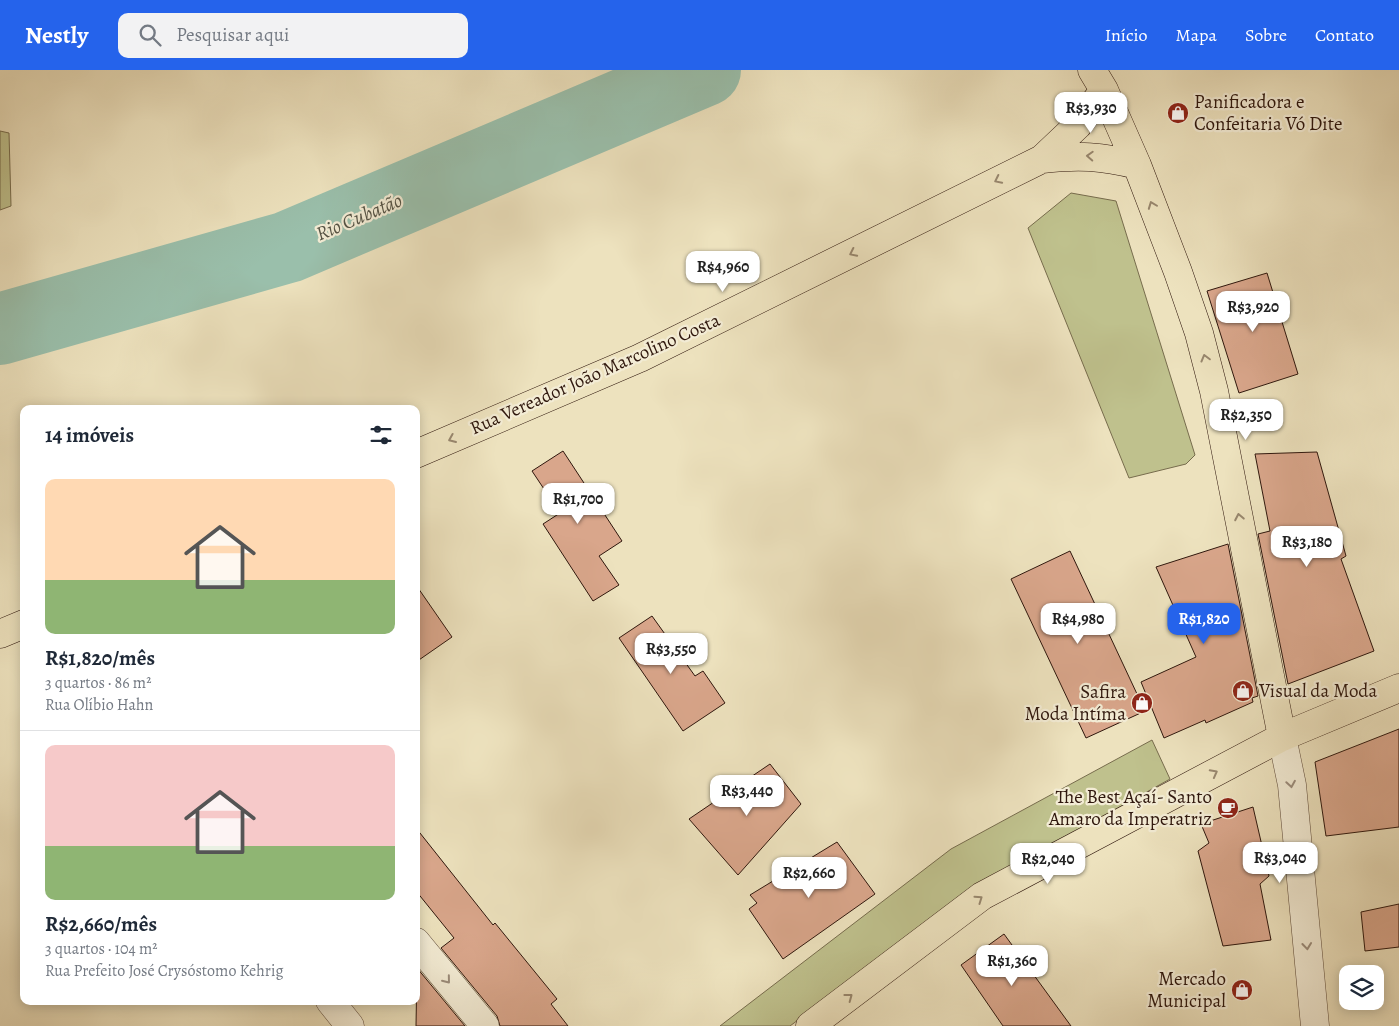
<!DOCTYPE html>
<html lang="pt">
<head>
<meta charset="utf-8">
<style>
	:root { --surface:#fff; --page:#f2f2f3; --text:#1f2937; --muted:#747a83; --line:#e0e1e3; --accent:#2563eb }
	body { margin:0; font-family:Alegreya,serif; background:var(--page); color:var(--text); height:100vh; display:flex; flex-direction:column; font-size:19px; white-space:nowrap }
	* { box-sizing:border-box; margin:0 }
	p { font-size:16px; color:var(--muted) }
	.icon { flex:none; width:28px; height:28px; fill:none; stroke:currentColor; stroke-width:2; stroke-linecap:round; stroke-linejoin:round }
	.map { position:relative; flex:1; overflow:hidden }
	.sheet { position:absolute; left:20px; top:335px; width:400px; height:600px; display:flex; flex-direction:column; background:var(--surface); border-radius:10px; box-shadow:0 2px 12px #0003 }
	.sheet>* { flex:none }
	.fabs { position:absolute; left:1339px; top:895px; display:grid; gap:10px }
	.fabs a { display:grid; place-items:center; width:45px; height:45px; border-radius:10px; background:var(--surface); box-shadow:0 2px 12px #0003; font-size:25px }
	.price { position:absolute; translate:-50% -42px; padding:0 11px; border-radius:10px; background:#fff; color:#222; font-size:16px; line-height:32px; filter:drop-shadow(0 1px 2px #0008) }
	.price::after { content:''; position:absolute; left:50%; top:30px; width:15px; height:11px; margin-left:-8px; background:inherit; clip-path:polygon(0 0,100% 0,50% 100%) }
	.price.active { background:var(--accent); color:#fff }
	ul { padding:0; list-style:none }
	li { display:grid; align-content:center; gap:10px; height:265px; padding:0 25px }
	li+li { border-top:1px solid var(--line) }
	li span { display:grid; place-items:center; height:155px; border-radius:10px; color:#555 }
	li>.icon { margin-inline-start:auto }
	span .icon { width:90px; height:90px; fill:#fffc; stroke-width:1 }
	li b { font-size:21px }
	h2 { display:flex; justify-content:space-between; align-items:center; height:60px; padding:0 25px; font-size:21px }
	header { display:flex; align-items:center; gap:30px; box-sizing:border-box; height:70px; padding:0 25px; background:var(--accent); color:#fff }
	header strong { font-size:24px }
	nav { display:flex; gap:28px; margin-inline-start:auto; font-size:18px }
	.search { width:350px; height:45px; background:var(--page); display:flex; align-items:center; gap:12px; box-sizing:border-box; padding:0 18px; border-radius:10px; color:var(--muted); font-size:19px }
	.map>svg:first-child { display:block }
	.green { fill:#bfc18d; stroke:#776c4d }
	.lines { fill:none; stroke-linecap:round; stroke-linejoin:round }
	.river { stroke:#9abfab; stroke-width:72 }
	.building { fill:#d9a68b; stroke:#2f170d }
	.minor-casing { stroke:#5e4a39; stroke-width:29 }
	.major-casing { stroke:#2f170d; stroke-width:29 }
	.minor { stroke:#f3ecd5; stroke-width:28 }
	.major { stroke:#ede2be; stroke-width:28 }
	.oneway { stroke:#98876e }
	.oneway2 { stroke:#9b8c7b }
	.labels { text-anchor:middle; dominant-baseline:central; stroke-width:4.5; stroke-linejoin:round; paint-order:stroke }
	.poi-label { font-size:19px; fill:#2f170d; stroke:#f3ecd5; text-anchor:end }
	.street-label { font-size:19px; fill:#2f170d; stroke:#f3ecd5 }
	.water-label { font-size:20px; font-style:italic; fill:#545244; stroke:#f3ecd5 }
</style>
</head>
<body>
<header>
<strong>Nestly</strong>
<div class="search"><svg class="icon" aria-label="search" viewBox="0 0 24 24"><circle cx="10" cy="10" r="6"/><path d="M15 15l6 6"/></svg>Pesquisar aqui</div>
<nav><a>Início</a><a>Mapa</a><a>Sobre</a><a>Contato</a></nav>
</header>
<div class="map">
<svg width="1399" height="956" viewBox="0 0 1399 956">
	<rect width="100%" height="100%" fill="#ede2be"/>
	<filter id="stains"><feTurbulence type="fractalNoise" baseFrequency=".004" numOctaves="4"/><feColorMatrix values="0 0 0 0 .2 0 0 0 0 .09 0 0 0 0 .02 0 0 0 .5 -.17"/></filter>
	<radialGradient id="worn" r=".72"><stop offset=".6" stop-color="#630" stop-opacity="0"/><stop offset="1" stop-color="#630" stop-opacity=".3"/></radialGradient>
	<path class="green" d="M0,61L9,63L11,136L0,140Z
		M1071,123L1116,131L1195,385L1186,394L1129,408L1028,158Z
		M1152,670L1170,709L974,818L790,956H720L951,779Z"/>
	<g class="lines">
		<path class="river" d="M0,259L288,177L705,0"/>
	</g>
	<path class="building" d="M1267,203L1298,304L1239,323L1207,221Z
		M563,381L622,471L599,486L619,515L593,531L543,454L560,443L532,401Z
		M1317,382L1346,486L1341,489L1374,581L1288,614L1258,464L1270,461L1255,384Z
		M1228,474L1258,626L1252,628L1253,632L1206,653L1205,650L1164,668L1141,612L1196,587L1156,497Z
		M1070,481L1145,641L1086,668L1011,509Z
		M416,515L452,567L416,592Z
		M652,546L695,606L703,601L725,633L683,661L619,568Z
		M1399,659V757L1326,766L1315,692Z
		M770,694L801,734L738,805L689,749Z
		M1253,737L1269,806L1260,814L1271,870L1223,876L1198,781L1209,773L1201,754Z
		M416,758L493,855L495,853L557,929L551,934L568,956H500L497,946L441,878L454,868L416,821Z
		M837,772L875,824L783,889L749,839L757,833L750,825Z
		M1399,834V877L1365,881L1361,842Z
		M1004,864L1071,956H1003L961,895Z
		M417,898L465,956H416Z"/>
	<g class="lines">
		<g class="minor-casing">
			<path id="minor" d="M1282,667L1292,715L1315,956
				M416,872L485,956
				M330,931L350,956"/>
		</g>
		<g class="major-casing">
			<path id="major" d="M1092,0L1104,20L1137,95L1178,202L1199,263L1214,321L1282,667
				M1042,89C1079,85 1101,86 1137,95
				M416,384L640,288L1042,89L1078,55L1104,20
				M0,564L24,554
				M810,956L982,826L1282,667L1399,618"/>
		</g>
		<use href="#minor" class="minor"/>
		<use href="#major" class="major"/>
	</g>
	<defs><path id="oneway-chevron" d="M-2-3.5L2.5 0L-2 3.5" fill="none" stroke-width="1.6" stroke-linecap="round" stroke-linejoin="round" transform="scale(1.25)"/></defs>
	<g class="oneway">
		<use href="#oneway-chevron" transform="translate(1090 86) rotate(-177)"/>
		<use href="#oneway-chevron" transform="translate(998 110) rotate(154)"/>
		<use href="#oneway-chevron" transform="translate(1152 135) rotate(-111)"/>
		<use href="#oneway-chevron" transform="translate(853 183) rotate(154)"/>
		<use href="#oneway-chevron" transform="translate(1205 288) rotate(-105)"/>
		<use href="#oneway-chevron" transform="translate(452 369) rotate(157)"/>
		<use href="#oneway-chevron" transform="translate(1239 447) rotate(-101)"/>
		<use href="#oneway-chevron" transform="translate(1214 703) rotate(-28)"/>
		<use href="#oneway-chevron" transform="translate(979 829) rotate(-35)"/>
		<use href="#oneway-chevron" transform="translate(849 927) rotate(-37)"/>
	</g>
	<g class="oneway2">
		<use href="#oneway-chevron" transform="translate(1291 714) rotate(81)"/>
		<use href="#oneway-chevron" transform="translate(1307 876) rotate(84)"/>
		<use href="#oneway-chevron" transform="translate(447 910) rotate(51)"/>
	</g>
	<defs>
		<g id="shop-disc" transform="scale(1.125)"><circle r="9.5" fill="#8f2418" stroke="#f3ecd5"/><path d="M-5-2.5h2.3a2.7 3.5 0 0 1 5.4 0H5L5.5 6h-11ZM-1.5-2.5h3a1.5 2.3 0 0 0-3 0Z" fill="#fff"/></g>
		<g id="cafe-disc" transform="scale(1.125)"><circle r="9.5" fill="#8f2418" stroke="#f3ecd5"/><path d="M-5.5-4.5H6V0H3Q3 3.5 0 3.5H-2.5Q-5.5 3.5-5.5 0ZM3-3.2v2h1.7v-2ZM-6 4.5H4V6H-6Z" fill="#fff"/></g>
	</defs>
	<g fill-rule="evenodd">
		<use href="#shop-disc" x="1178" y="43"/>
		<use href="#shop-disc" x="1243" y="621"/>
		<use href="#shop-disc" x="1142" y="633"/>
		<use href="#cafe-disc" x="1228" y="738"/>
		<use href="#shop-disc" x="1242" y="920"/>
	</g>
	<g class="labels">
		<g class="poi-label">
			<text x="1194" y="32" text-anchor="start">Panificadora e<tspan x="1194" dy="22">Confeitaria Vó Dite</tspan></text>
			<text x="1259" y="621" text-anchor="start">Visual da Moda</text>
			<text x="1126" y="622">Safira<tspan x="1126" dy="22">Moda Intíma</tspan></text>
			<text x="1212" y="727">The Best Açaí- Santo<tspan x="1212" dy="22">Amaro da Imperatriz</tspan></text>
			<text x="1226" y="909">Mercado<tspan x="1226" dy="22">Municipal</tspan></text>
		</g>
		<g class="street-label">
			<text transform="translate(595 304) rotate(-24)">Rua Vereador João Marcolino Costa</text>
		</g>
		<g class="water-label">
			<text transform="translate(359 147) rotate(-23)">Rio Cubatão</text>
		</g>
	</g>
	<rect width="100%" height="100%" filter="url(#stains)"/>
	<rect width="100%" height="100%" fill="url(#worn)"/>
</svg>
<div class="fabs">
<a><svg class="icon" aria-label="layers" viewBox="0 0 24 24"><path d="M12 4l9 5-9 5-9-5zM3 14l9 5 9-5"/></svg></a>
</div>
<b class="price" style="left:1091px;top:64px">R$3,930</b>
<b class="price" style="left:723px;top:223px">R$4,960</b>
<b class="price" style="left:1253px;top:263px">R$3,920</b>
<b class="price" style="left:1246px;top:371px">R$2,350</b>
<b class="price" style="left:578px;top:455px">R$1,700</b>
<b class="price" style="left:1307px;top:498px">R$3,180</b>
<b class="price" style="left:1078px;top:575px">R$4,980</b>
<b class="price active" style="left:1204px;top:575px">R$1,820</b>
<b class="price" style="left:671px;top:605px">R$3,550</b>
<b class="price" style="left:747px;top:747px">R$3,440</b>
<b class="price" style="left:1280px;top:814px">R$3,040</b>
<b class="price" style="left:1048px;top:815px">R$2,040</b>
<b class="price" style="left:809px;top:829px">R$2,660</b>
<b class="price" style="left:1012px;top:917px">R$1,360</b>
<section class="sheet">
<h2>14 imóveis<svg class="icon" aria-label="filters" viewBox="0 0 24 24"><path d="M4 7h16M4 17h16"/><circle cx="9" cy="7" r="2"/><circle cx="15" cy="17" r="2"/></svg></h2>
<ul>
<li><span style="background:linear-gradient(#ffd9b3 65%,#8fb573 0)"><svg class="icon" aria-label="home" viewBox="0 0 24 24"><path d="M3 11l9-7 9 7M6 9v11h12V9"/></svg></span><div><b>R$1,820/mês</b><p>3 quartos · 86 m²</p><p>Rua Olíbio Hahn</p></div></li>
<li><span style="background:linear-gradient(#f6c9c9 65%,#8fb573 0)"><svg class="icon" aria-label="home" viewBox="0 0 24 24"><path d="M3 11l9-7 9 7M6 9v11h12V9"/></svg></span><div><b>R$2,660/mês</b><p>3 quartos · 104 m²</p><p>Rua Prefeito José Crysóstomo Kehrig</p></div></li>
</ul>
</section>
</div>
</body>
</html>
